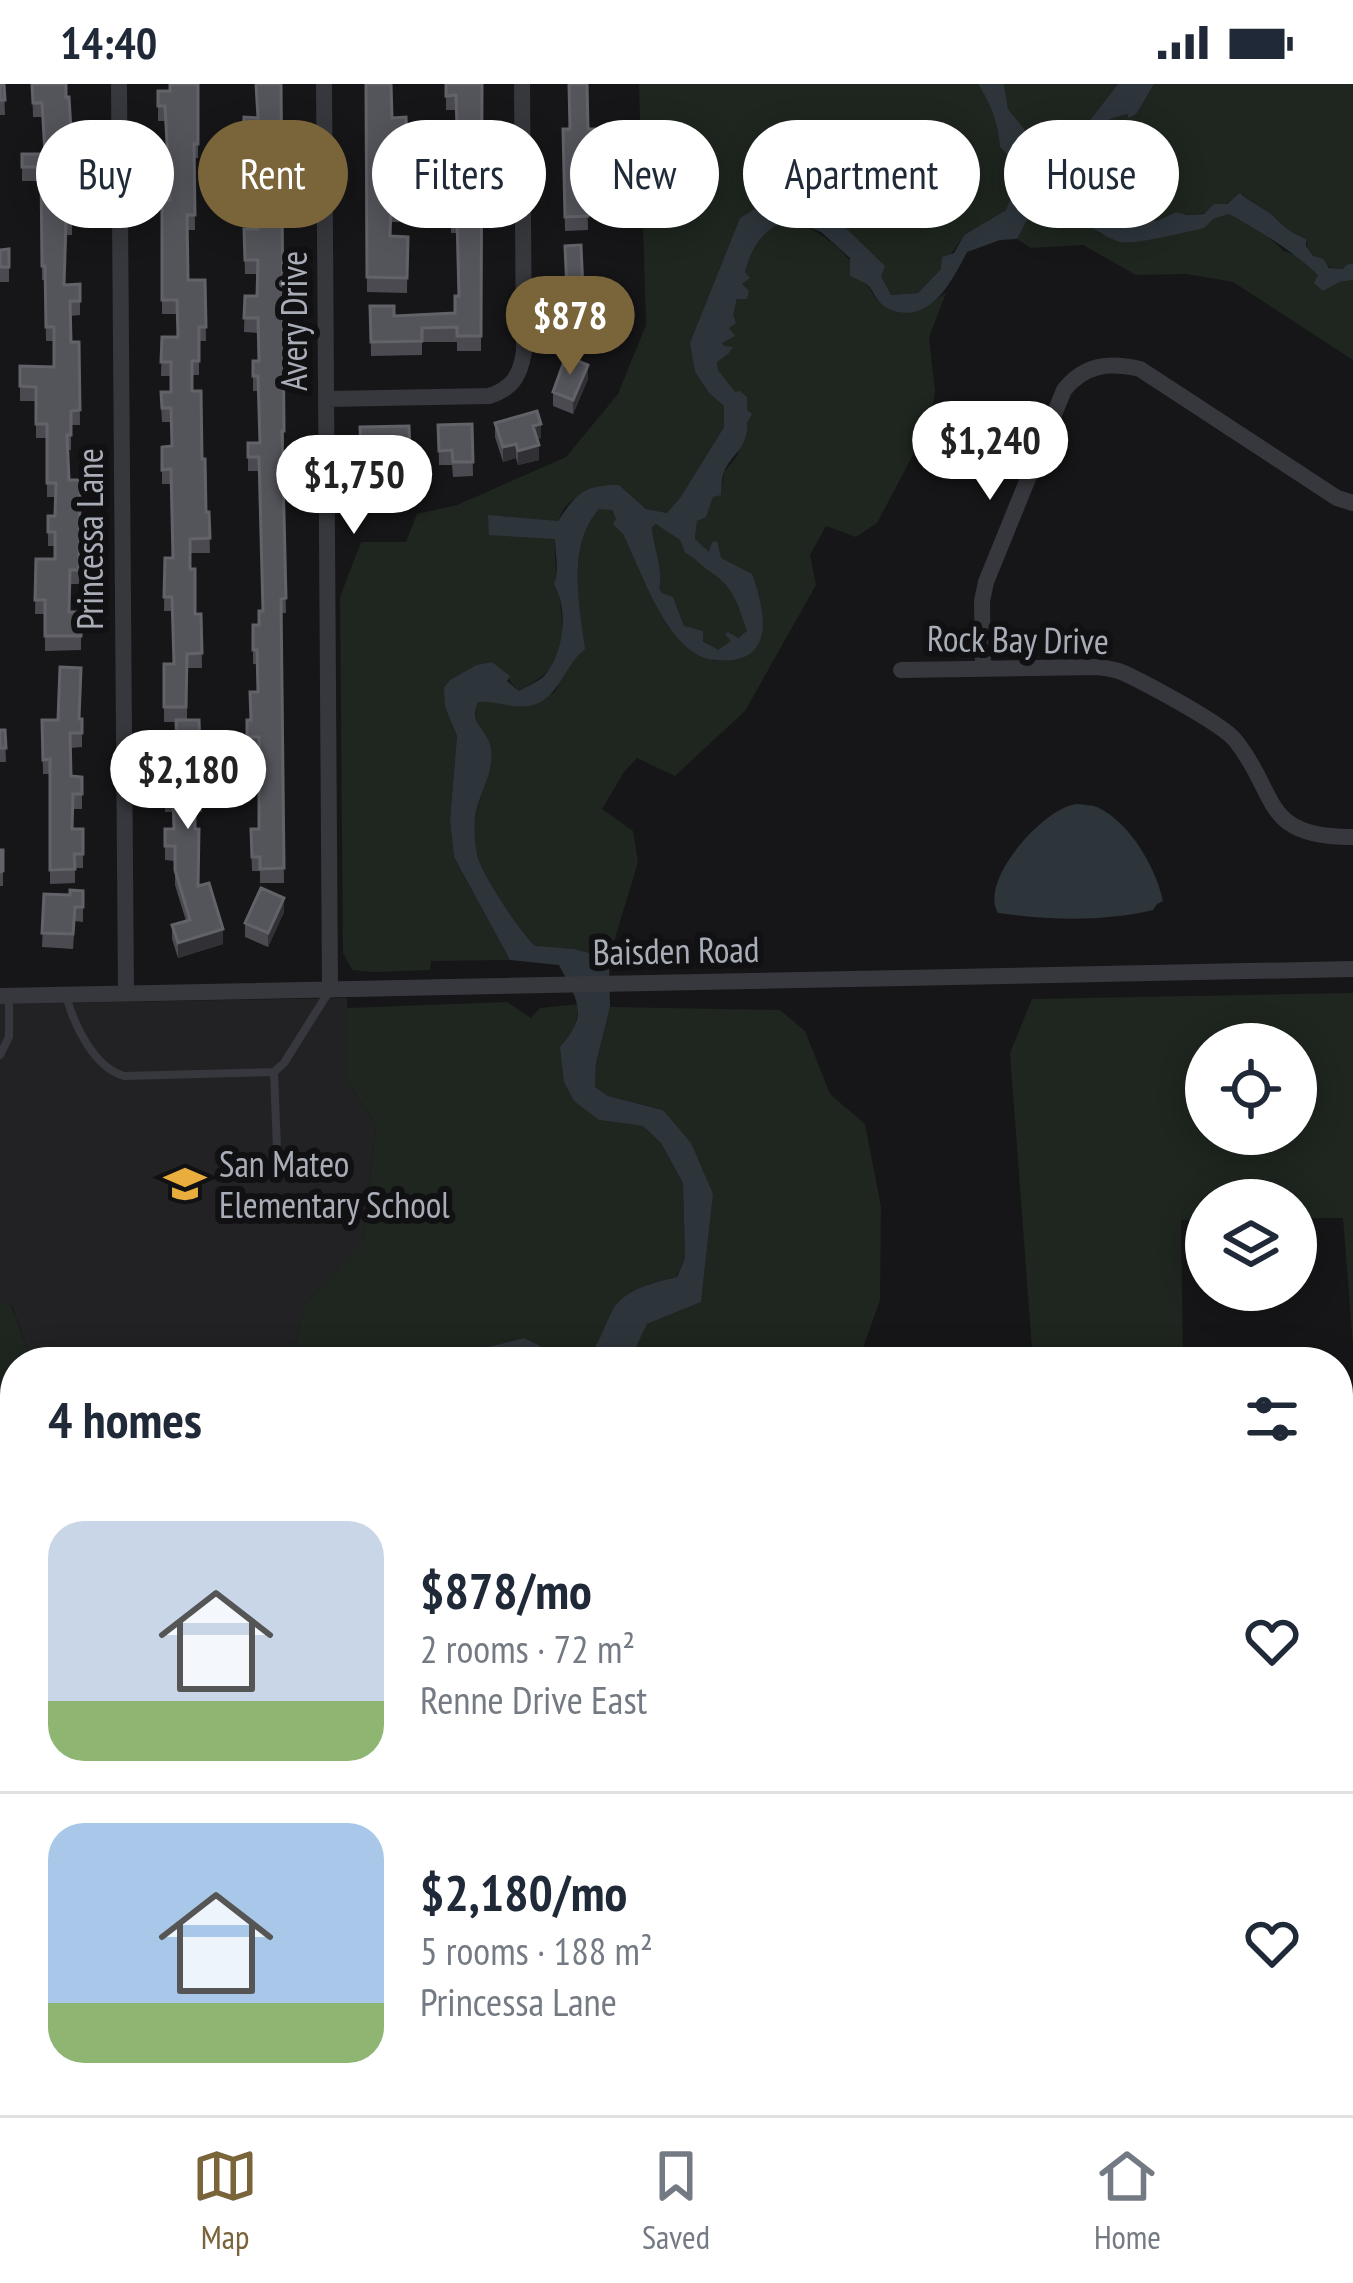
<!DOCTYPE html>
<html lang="en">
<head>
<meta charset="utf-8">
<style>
	:root { --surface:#fff; --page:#f2f2f3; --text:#1f2937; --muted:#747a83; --line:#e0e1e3; --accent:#7a643a }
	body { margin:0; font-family:"PT Sans Narrow",sans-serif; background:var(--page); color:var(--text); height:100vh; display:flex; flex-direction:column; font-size:45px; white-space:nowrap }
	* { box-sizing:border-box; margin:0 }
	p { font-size:39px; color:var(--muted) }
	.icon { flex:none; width:66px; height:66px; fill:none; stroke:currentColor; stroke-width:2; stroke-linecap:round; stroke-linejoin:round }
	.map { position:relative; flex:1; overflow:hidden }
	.side { position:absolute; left:0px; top:1263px; width:1353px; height:768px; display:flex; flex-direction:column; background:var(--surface); border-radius:48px 48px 0 0; box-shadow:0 6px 30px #0003 }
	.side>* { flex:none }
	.top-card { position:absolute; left:36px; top:36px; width:1281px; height:108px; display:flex; gap:24px }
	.buttons { position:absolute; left:1185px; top:939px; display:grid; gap:24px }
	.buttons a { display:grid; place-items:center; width:132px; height:132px; border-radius:50%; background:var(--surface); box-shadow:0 6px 30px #0003; font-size:60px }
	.price { position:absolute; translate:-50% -102px; padding:0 27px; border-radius:42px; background:#fff; color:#222; font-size:39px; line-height:78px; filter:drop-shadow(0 3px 6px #0008) }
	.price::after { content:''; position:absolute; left:50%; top:72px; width:36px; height:27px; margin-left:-18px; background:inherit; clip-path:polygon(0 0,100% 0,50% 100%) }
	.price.active { background:var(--accent); color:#fff }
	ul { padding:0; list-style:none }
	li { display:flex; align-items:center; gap:36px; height:300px; padding:0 48px }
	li+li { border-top:3px solid var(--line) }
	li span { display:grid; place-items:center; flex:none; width:336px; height:240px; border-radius:36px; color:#555 }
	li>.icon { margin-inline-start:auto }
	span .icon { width:144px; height:144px; fill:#fffc; stroke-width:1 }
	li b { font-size:51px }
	h2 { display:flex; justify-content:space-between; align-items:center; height:144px; padding:0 48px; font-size:51px }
	.pill { padding:0 42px; border-radius:54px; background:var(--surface); box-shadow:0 6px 30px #0003; font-size:42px; line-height:108px }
	.pill.active { background:var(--accent); color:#fff }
	.status { display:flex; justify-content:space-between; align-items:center; height:84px; padding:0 60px; background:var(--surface); direction:ltr }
	.status svg { height:33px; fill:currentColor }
	.tab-bar { display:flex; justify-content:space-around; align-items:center; height:168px; border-top:3px solid var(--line); background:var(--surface); font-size:33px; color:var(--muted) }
	.tab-bar a { display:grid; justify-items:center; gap:6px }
	.tab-bar .active { color:var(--accent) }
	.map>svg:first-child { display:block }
	.built { fill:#222225 }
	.green { fill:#1e261f; fill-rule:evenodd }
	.water { fill:#2d353b; fill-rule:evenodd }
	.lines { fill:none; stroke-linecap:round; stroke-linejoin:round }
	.lane { stroke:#37383d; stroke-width:8 }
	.street { stroke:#37383d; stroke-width:16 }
	.wall { fill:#4a4a50 }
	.shaded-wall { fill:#313135 }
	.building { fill:#54555b; stroke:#626369; stroke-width:3 }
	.labels { text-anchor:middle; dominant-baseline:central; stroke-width:12; stroke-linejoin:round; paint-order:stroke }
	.street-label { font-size:36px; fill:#a9adb7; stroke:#111113 }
	.poi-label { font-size:36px; fill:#a9adb7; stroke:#111113; text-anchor:start }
</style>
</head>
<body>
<div class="status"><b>14:40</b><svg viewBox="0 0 49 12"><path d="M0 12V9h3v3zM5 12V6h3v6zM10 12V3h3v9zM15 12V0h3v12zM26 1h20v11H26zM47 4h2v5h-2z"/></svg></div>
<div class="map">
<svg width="1353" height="2031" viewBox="0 0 1353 2031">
	<rect width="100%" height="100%" fill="#161618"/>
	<path class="built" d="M347,914V997L376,1041L363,1159L304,1222L292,1278H32L12,1222L0,1217V920Z"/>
	<path class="green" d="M639,0H978C991,21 998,38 1000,63C1012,73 1014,82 1006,96L1011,113L1006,126L964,151L941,185L918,209L891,211L881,192L825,126L740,134L691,258L695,288L709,309L724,322V343L680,414L668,429L646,425L619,401C606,405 585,408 574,415C532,443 574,529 559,570C552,588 535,598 519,607L492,578L476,581L450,596L445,623L457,652L450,736L454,773L510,876L431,877L430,886L373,888L352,886L343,869L340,513L361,458H406L417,430L457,421L566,373L618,310L646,241Z
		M1004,0H1118L1089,39L1081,43L1067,61L1058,83L1060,105L1100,150L1213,135L1229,130L1264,149L1284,167L1300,173L1319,191L1339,198L1353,196V276L1233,198L1186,190L1136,191L1083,161L1031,164L1017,155L1031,129L1030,94L1039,91V82L1029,78L1025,46L1008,25Z
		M1154,0H1353V179L1346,181L1343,185C1325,185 1307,174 1306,155C1288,147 1287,145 1273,132C1266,125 1251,118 1241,109C1222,124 1201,136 1176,128L1157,137L1143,133L1118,137C1105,128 1090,125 1075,118L1072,98L1078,87L1075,78L1079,61C1095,51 1080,62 1092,48C1103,35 1121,30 1137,29Z
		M788,134C837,155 849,172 877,216L919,226L946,209L929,253L935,308L930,339L877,439L856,453L826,442L810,471L816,501L745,627L675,692L637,674L624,688L602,725L633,747L638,778L609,874L574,865L535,863C520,847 487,798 479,777C475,766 473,744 476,731C480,710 491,691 490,668C489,647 469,642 478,617L487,616L524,623L555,608L572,575L584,565C579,521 568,463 598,425H611L616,435L614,440L623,450L669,544L714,577L739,575L757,563L721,474L704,466L695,456L697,437L713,413L721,410L724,388L737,372L747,339V326L718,286L717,277L728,270L731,263L723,262L722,258L738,214L747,215L749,207L741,201C752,165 754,152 788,134Z
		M657,440L680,456L685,469C696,474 700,481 709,487C735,504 737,519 748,547L718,567L684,542L673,514L662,509L658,503C664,487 653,462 652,442Z
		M1353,909V1262L1343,1134H1296V1116H1206V1135L1181,1136L1183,1278H1033L1010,969L1032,915ZM1206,960H1296V1050H1206Z
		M507,918L531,934L540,924L579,920L574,948L599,1036L643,1042L661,1059L683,1099L685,1174L676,1193L648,1200L591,1270L565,1274L524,1254L484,1264L468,1278H292L304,1222L363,1158L376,1041L347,997V924Z
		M610,923L780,926L805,947L830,1010L865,1040L881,1123L880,1216L858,1278H629L647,1240L701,1218L713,1110L664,1026L608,1012L595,1003L596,979Z
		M0,1217L11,1221L32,1278H15V1808L0,1806Z
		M1338,1575L1353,1581V1688L1338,1681Z"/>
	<path class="water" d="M978,0H1004L1008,25L1025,46L1029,78L1039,81V91L1030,94L1031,129L1017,155L1000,156L967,168C952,197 929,244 887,224C876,218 875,209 868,201C864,198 854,194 850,192V174L821,148L788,134C762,148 753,160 745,188L750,194L742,200L749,207L747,215H737L733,231L736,239L729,244L735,252L722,259L724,262L733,263L728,270L717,278L718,286L735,308L740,307L747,313V326L752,330L747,339C748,365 732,369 724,388C721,395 722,403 721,411L713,413L706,433L697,437L695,455L709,468L712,458L717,457L721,474L752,490C762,518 777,570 733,576C720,577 708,577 696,570C661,549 641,486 623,450L613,440L616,435L612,426L599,425C567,461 579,521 585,565C563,582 560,616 529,622C512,625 495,616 478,618C469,641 484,641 490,661C497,686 477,711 475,735C474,746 475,764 478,774C483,792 521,849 535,862L574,865L609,874L610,923L596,979L595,1003L608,1012L663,1026L691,1059L713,1110L701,1218L647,1240L629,1278H468L484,1264L524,1254L565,1274L591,1270C601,1256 605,1239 614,1224C626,1205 655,1198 677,1193L685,1174L683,1099L661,1059L643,1042L599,1036L574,1017L564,998L560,963C590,930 577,916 559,881L510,876L454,773L450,736L457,652L445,623L444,604L450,596L476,581L492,578L510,592L507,597L519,607C527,602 538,598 544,592C564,570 569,526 554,500C560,487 555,470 555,455L489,451L488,431L558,437C577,409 584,401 619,401L646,425L667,429L680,414L724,343V322L709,309L695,288L690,259L740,134C753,127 781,107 793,107C811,106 870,168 885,182L881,192L891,211L918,209L941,185L942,173L954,169L964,151L1006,126L1011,113L1006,96C1014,82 1011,73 1000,63C998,38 991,21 978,0ZM656,440L680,456L685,469C696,474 700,481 709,487C735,504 737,519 747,547L738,554L728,548L725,550L731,557L718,566L703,557V547L684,542L673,513L662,509L659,504C664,487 653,462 652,443Z
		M1118,0H1154L1137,29L1129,34L1127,30C1116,33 1104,36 1096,44C1089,50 1088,56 1079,61L1075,78L1078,87L1072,98L1075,118C1090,125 1105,128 1118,137L1126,135L1129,124L1141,126L1143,133L1157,137L1176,128L1187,131L1204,130L1214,120H1227L1240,109C1250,118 1266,125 1273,132C1287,145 1288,147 1306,155V162L1313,172L1323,175L1329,184L1343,185L1346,181L1353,179V196L1339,198L1323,207L1314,199L1318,191C1293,167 1260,147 1229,130L1213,135L1204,144C1185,148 1136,161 1120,158C1106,154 1074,134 1066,122C1048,94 1062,55 1088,39Z
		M1077,720C1084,721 1091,721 1097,723C1130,738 1156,784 1163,817L1157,820L1153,826C1102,838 1049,836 998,829C978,797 1044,723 1077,720Z
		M1338,1681L1353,1688V2031H0V1806L15,1808V2016H1338Z"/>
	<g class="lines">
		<path class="lane" d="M66,912C74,940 93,983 124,992L274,988L284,979L328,909
			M0,971L9,953V914
			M274,988L277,1065"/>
		<path class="street" d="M119,0L126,909
			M324,0L330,906
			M327,315L489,312C512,305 520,292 524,268L522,0
			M983,585L982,517L986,498L1064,306C1085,280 1109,278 1140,285L1337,414L1353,419
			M901,586L1097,583C1106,584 1115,585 1124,589C1147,600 1221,639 1235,656C1279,710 1260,754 1353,753
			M0,912L1353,885"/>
	</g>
	<path class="wall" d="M32,0L66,13L72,63L79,62V130H72V151H66L64,201L80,200V231L70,232L71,258H79L80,341H71V366H68L69,396L80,424L79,500H70L69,528H81V566L45,567V530H35L36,475H55V462H48V448L55,432V413H47V354H36V317H20V282L54,283V257H46L45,196H42L41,97H22V70H44L42,33H33Z
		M198,0V74H194L195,146H187L188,196H205L206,257H199V291H192V307L202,375L206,428H209L210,469H190L195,530H201L202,584H187V636H199L202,728H195L198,802L223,860L178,874L172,855V841L186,837L175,801V777L165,776V745H173V728H165V667L176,666V638H164V580H174L172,527H164L165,474H173L171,400H162V377L171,362V338H162L161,322L171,308V292H161L162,253H177V230H162V116H169L165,37H158V7H170Z
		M366,0L392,34L406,33L407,77H398V93L394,94L393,110H405V138H391V152L408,153L407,209L367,208Z
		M446,0H482L481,267H457V258H422V271L371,272L370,222L394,232L455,229L458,212L457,149H451V113H458V93L456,26H446Z
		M0,1H4L5,31H0Z
		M244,33L257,34L284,347V361H282L286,529H281L284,799H260V787H252L251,760L259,745V667H247V651L258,608L257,580H253V541H259L263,527L259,387H248V359H260L258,307H253V291L259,277L258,249L244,248L245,212H257L258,190H245L244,145H258V71H243Z
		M563,45H588L598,66V80H590V97H587L588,146L565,147Z
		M9,165V198H0V166Z
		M583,207L590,225H597L596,259L565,258L566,213Z
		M588,295L573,330L553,322V308Z
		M495,339L541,354L537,355L539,376L518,381L516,374L503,378L495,353Z
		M472,340L473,392L453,393L452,381H439L438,341Z
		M360,343L410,368V382L392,383V392H374V388H361Z
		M82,635V663L71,664V692L82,693V725H73L72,745H83V784H75V799L50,800V690H43L42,636Z
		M0,646H5L6,678H0Z
		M0,766H3V802H0Z
		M83,807V838L75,837L73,865L42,863L44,810L70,811Z
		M284,828L268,863L245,853V839Z"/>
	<path class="shaded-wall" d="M588,281V295L573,330V316Z
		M541,340V354L533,356V342Z
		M516,360V374L503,378V363Z
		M539,361V376L518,381V367Z
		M284,814V828L268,863V849Z
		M223,845V860L178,874V859Z"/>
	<path class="building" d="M32,0H66V13H69L72,63L79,62V115H72V137H66L64,201L80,200V217H70L71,258H79L80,326L71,327V351H67L69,396H80V409L79,486H70L69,528H81V552H45V516H35L36,475H55V448H48V432H55L56,399H47V340H36V303L20,302V282L54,283V243H46L45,182H42L41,83H22V70H45L42,19H33Z
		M170,0H198V60H194L195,131H187L188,196H205L206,243H199V277H192V307H201L202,375H205L206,428H209L210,454L190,455V485H195V530H201L202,569L187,570L186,623H164V580H174L172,513H164L165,474H173L171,385L162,386V363L172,362L171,324H162L161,308H171V278H161L162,253H178L177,216H162V116H170L165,22H158V7H170Z
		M256,0H281L284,347H282L286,514L281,515L284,784L260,785V773H252L251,745H259V653H247V636H251L250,608H258L257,566H253V541H259V527H263L259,373H248V359H260L258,292H253V277H259L258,234H244L245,212H257L258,176H245L244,145H258V57L243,56L244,33L258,34Z
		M366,0H391L392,34L406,33L407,62L397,63L398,79H394L393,110H405V124H391L390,152L408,153L407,194L367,193Z
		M446,0H482L481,252H457V243L422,244V257L371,258L370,222H394V232L455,229V212H459L457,135H451V113H458V79L456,11L446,12Z
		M569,0H587L588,45H597L598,66H590V83H587L588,132L565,133L563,45H570Z
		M0,1H4L5,16H0Z
		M581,161L583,207H590V225H597L596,244H565L567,207L565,162Z
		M9,165V183H0V166Z
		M566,272L588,281L573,316L553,308Z
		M537,327L541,340L533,342L539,361L518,367L516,360L503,363L495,339Z
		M472,340L473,378H453L452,366L439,367L438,341Z
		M409,342L410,368H392V378H374V374H361L360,343Z
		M60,583L81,584L79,635H82V649H70L71,692L82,693V710H73L72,745H83V770H74L75,785L50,786V675L43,676L42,636H58Z
		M176,636H199L202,714H195V745H199L198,802L209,799L223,845L178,859L172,841L190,836L175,786V762H165V745H174L173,713L165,714V667L177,666Z
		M0,646H5L6,664H0Z
		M0,766H3V787L0,788Z
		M261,804L284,814L268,849L245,839Z
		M70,806L83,807V823H75L73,850L42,849L44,810L70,811Z"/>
	<defs>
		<g id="school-bare" transform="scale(3.24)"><path d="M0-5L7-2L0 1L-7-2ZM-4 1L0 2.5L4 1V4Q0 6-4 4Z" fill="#e9ad3d" stroke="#111113" stroke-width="2.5" paint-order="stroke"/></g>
	</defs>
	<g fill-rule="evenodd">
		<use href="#school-bare" x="185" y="1100"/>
	</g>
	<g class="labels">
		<g class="street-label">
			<text transform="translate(293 237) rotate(-90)">Avery Drive</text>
			<text transform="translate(89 455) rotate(-90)">Princessa Lane</text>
			<text transform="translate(1018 555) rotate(1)">Rock Bay Drive</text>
			<text transform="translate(676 866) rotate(-1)">Baisden Road</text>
		</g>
		<g class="poi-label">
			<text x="219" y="1079">San Mateo<tspan x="219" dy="41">Elementary School</tspan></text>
		</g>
	</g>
</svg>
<div class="buttons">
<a><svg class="icon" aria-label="locate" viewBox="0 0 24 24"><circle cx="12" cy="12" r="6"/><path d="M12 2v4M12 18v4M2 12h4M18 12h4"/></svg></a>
<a><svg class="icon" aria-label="layers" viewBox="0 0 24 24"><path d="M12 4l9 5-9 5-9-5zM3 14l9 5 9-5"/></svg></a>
</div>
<b class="price active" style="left:570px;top:294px">$878</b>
<b class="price" style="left:990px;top:419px">$1,240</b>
<b class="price" style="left:354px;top:453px">$1,750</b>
<b class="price" style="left:188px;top:748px">$2,180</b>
<div class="top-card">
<a class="pill">Buy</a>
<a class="pill active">Rent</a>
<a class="pill">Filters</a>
<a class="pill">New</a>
<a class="pill">Apartment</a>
<a class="pill">House</a>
</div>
<section class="side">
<h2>4 homes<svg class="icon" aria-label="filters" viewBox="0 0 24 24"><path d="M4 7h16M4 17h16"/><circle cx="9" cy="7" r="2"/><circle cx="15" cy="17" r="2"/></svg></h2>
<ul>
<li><span style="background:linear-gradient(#c9d6e8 75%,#8fb573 0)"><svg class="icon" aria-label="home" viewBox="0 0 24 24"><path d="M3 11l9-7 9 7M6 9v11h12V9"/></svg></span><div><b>$878/mo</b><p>2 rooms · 72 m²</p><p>Renne Drive East</p></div><svg class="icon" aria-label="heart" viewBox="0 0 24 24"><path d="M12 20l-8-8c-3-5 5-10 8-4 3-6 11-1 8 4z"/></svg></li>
<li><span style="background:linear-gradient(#a9c7e8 75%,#8fb573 0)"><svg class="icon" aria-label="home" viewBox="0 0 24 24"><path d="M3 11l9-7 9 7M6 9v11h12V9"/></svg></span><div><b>$2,180/mo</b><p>5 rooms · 188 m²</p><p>Princessa Lane</p></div><svg class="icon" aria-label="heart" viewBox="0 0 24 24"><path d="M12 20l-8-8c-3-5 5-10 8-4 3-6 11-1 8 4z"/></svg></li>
</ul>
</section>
</div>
<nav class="tab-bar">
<a class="active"><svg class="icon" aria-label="map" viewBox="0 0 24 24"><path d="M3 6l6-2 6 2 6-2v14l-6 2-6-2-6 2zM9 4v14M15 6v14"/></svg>Map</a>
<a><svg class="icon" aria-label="saved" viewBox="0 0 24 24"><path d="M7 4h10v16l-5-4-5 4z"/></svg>Saved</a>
<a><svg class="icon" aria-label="home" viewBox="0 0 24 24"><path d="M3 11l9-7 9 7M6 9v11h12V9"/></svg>Home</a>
</nav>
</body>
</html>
